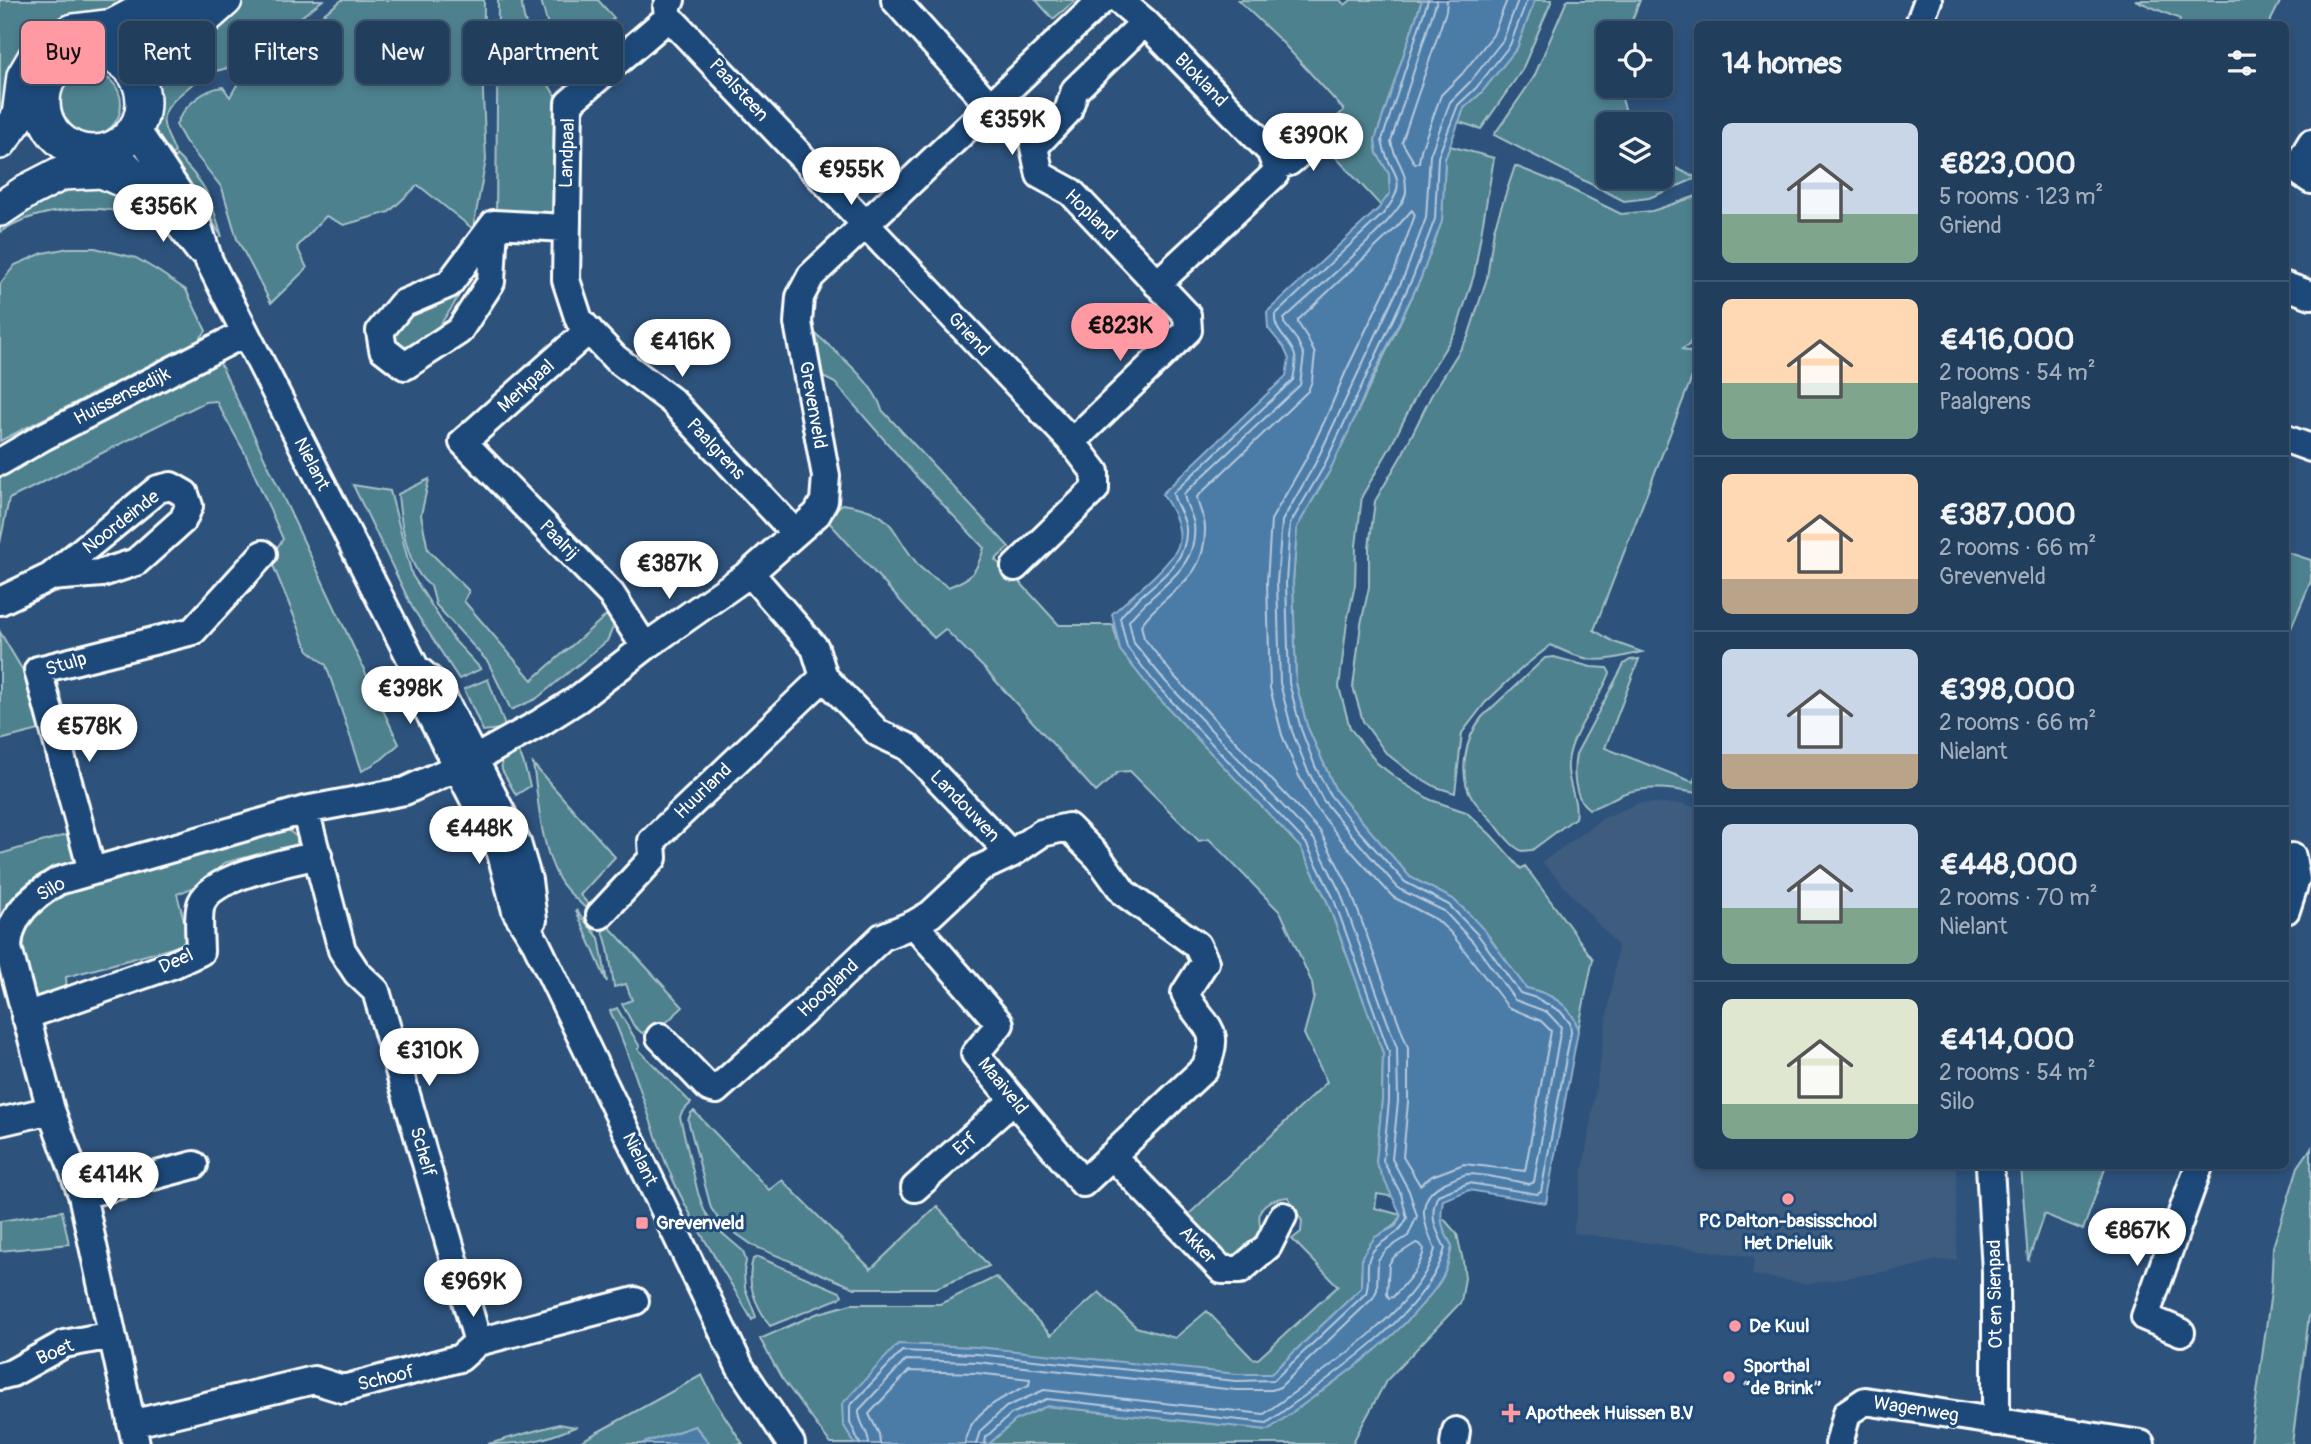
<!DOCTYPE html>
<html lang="en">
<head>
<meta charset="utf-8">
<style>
	:root { --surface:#223e5d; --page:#2a4563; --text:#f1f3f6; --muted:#a2aebc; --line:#3f5772; --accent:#ff9aa2 }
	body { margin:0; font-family:Pangolin,sans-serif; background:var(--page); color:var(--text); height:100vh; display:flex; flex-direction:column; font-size:26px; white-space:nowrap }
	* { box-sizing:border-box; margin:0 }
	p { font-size:23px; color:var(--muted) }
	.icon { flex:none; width:38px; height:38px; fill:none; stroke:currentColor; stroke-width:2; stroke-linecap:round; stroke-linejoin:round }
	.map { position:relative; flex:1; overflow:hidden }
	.drawer { position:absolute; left:1694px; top:21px; width:595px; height:1148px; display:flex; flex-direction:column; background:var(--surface); border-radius:10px; box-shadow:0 4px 10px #0003,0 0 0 2px var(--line) }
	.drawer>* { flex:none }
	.hud { position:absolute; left:21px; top:21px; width:665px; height:63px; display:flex; gap:14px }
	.controls { position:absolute; left:1596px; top:21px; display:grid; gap:14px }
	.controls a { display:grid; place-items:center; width:77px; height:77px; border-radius:10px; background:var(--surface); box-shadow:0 4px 10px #0003,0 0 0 2px var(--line); font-size:35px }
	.price { position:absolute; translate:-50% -60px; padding:0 16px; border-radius:24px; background:#fff; color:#222; font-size:23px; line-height:46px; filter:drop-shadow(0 2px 4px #0008) }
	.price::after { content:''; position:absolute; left:50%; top:42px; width:21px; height:16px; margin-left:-10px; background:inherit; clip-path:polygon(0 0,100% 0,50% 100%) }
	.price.current { background:var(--accent); color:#111 }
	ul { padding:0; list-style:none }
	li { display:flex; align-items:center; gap:21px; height:175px; padding:0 28px }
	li+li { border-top:2px solid var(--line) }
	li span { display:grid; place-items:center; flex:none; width:196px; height:140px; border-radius:10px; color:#555 }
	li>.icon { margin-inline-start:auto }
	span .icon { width:84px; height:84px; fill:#fffc; stroke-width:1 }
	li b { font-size:30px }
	h2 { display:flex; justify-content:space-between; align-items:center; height:84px; padding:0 28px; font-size:30px }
	.pill { padding:0 24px; border-radius:10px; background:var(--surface); box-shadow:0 4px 10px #0003,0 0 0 2px var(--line); font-size:24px; line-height:63px }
	.pill.current { background:var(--accent); color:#111 }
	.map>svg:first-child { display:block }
	.built { fill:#3d5b7e }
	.green { fill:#4e818e; stroke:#a6c0c6; stroke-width:2 }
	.water { fill:#4b7ba8; stroke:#93b0cb; stroke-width:2 }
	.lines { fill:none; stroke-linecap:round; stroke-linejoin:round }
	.shore { stroke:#b7cadc; stroke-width:2 }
	.minor-casing { stroke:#fff; stroke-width:32 }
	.major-casing { stroke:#fff; stroke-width:38 }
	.minor { stroke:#1f4a7a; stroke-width:26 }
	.major { stroke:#1f4a7a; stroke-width:33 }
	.poi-dot { fill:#ff9aa2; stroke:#1f4a7a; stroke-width:2.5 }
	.labels { text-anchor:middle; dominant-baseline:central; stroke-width:6; stroke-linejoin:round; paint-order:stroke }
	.street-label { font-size:19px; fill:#fff; stroke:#1f4a7a }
	.poi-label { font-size:19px; font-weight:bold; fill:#fff; stroke:#1f4a7a; text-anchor:start }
</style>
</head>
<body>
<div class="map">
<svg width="2311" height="1444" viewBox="0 0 2311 1444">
	<rect width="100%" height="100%" fill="#2d527c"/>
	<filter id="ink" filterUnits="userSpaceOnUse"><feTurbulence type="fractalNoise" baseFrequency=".0143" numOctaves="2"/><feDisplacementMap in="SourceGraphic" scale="14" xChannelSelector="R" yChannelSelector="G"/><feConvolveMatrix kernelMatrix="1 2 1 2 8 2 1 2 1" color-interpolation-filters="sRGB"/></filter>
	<g filter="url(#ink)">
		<path class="built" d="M1639,803L1682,804L1697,807L1698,1166H1956L1957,1260L1933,1261L1907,1268L1809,1284L1752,1275L1754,1257L1573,1233L1618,946L1542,862L1603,818Z"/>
		<path class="green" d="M0,0H130C124,3 117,7 110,9C95,14 78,13 62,18C8,33 8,83 0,128Z
			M241,0H323L239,65L216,71L207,70L189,46Z
			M342,0H484L483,94L486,160L473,229L418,185L389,212L344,225L326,216L297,247L307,268L271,303L237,239L222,188L185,141L176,125C183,107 203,89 223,87L230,97L242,76Z
			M498,0H521L524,18L542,73L557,99L553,216L496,214Z
			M541,0H598L614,18L577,56L586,70L573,81L549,30Z
			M1036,0H1076L1053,19Z
			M1238,0H1340L1345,5L1351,0H1422L1375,140L1377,153L1389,174L1390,193L1381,206L1317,137L1344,110L1281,41Z
			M1535,0H1552L1522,70L1481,129L1459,122L1464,108L1481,93L1517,48Z
			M1567,0H1640L1627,33H1608V86H1618L1626,112L1640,124H1608V177H1661V161L1697,178L1649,198L1624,201L1494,135L1534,77Z
			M2135,0H2281L2269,24H2179L2180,19Z
			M177,52L195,75L194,83C183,92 160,108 164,124C165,133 172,143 175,152L168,159L154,137L150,117L154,102L152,87Z
			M57 104a32 32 0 1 1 64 0a32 32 0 1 1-64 0Z
			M1450,146L1494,158L1474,275L1456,331L1419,390L1391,446L1362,496L1356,546L1355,585L1347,622L1339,687L1350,728L1377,763L1403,783L1431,800L1466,812L1491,835L1521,869L1525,866L1593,959L1578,1031C1574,1006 1550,993 1526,988L1470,915L1453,899L1410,877L1336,791L1307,726L1296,683L1293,582L1297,527L1329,472L1420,280L1442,221L1445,159Z
			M176,155C208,186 210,196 222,237L173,160Z
			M1515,166L1558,183L1621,214L1652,211L1697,196V329L1689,345L1682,349L1697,355V364L1594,630L1614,642L1642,652C1600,662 1591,665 1551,645L1522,668L1485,703L1462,733L1455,793L1436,787L1410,772L1386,753L1363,721L1353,687L1361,624L1369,587V547L1375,501L1403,453L1431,396L1468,337L1487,278L1494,229Z
			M91,182L145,202L173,228C153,221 132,212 110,210C75,206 29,212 0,232V220L36,194Z
			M69,248H95L136,258L158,271L186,290L206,331L199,340L0,441V284L15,265L43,253Z
			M471,273L453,306L425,346L399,362L382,323Z
			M816,334C838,354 874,382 882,410L1009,547L995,560L1018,580L1059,625H1113L1120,650L1154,693L1301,848L1327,901L1383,1053L1382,1100L1376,1163L1394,1197L1377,1194L1375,1208L1401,1215C1394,1230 1389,1227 1377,1237C1360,1250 1362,1269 1361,1288L1271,1374H1237L843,1424L855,1444H831L781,1377L760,1339L816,1314L851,1304H940L996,1277L1051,1335L1099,1292L1136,1327L1175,1338L1207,1311L1252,1358L1258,1359L1338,1286L1292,1239L1301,1232L1302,1221L1288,1197C1258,1201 1255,1212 1263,1238L1231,1263L1185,1218L1327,1082L1304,1034L1314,997L1312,983L1281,913L1209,839L1199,841L1130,771L1118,772L1096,792L985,669L945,629L934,638L826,519L842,504C898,512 888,530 920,567C928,575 939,580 948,587C973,578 976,573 984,548L915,475L835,383L823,377Z
			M219,361L399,744L382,759L362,771L326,665L308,650L270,558L283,539L245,453L216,401L205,402L9,499L0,543V471Z
			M429,479L421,515L428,550L469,591L464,601L532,680L608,614L615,623L607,641L536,699L511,710L488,662L436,605L431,586C408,573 400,519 398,494Z
			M353,485L390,491L412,575L453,639L481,669L459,679L412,607Z
			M2286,552L2311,560V581L2286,640Z
			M0,632L22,669L35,679L47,728L0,740Z
			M1554,657L1591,667L1607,668L1610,673C1599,702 1570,733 1568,763C1566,782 1579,800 1575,818L1532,850L1522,851C1511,846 1503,834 1495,824C1488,816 1479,808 1473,799C1457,776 1465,738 1482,717L1545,658Z
			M1639,659L1605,748L1693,782L1697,773V793C1674,789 1648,785 1625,793C1612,798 1602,806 1589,809C1573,798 1573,771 1576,754L1624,664L1630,660Z
			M488,679L505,726L500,729L483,731L464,689Z
			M516,748L523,761L530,786L516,795L502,770L501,761Z
			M533,764L615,857L580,895L683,1007L656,1032L652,1029L642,1033L634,1026L622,1004L632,1000L626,984L614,987C611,969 609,939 599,924C589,907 569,897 559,879C540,845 539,802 533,764Z
			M288,830L297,837V844L224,863L212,880L177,894L190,943L66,977L67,990L39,998L33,994L21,935L43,903L73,889L210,848Z
			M76,832L80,857L40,876L15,903L0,937V854Z
			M576,910L599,938L607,982L577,913Z
			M617,1008L640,1047L638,1049L691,1103L682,1112L680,1117L698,1193L704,1210L715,1227L743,1251L746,1261L744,1272L745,1288L756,1317L752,1320C724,1270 690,1221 668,1168C647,1117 634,1062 610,1011Z
			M694,1111L769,1190L782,1180L871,1269L937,1206L989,1266L936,1288H855L754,1246L721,1223L711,1208L688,1120L691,1113Z
			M2311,1148V1313L2309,1316L2292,1444H2250L2271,1292L2273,1247L2298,1167Z
			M2021,1166H2106L2083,1230L2044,1214L2028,1261Z
			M62,1211L69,1244L0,1251V1221Z
			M1440,1219H1444L1457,1234L1463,1261L1465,1278L1461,1302L1386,1381L1352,1444H989L1016,1420L1047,1406L1268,1430C1326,1387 1394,1345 1437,1286C1446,1274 1449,1260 1452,1246L1442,1228Z
			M758,1257L840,1292L842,1295L840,1298L770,1326C756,1305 745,1284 753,1259Z
			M702,1375L714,1400L743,1444H710L695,1426L641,1444H576Z
			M559,1424L575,1427C540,1442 526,1444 488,1444Z"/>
		<path class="water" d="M1422,0H1535L1517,48L1481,93L1464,108L1445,159L1442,221L1420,280L1370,382L1349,431L1329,472L1297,527L1293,582L1296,683L1307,726L1336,791L1410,877L1453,899L1470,915L1485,931L1526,988C1550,993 1574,1006 1578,1031L1546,1203L1469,1190L1443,1200C1439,1220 1442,1229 1452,1246C1449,1260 1446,1274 1437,1286C1394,1345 1326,1387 1268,1430L1047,1406L1016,1420L989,1444H855L843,1424L842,1404L898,1344L977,1347L1237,1374H1271L1361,1288L1362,1256L1375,1237L1396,1226L1401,1215L1376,1163L1382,1100L1383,1053L1327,901L1301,848L1154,693L1120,650L1112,614C1128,599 1172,564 1178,546C1184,528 1172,508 1162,494L1286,376L1289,359L1284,348L1268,328L1267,312L1378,209L1390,193L1389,174L1377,153L1375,140Z
			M695,1426L710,1444H641Z"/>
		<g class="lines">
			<path class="shore" d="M1447,0L1446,11L1402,142L1415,164L1419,162L1421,150L1441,95L1462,74L1493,35L1507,0
				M1412,210L1415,215L1395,270L1346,371L1325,420L1306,459L1271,520L1267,582L1270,688L1282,735L1298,774L1315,806L1342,841L1393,897L1437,920L1451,933L1508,1007L1541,1021L1551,1031L1525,1171L1464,1164L1432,1176L1420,1185L1403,1157L1408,1102V1048L1350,889L1320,831L1174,676L1144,638L1141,625C1167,588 1206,583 1205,528C1205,517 1198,508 1197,497L1308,391L1312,381L1315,354L1307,337L1298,323V320L1396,228Z
				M1416,1243L1420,1244L1424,1249C1421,1269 1405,1283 1393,1297L1389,1298L1387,1294L1389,1264L1394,1257Z
				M860,1444L850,1422V1406L902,1351L977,1354L1236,1381L1274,1380L1366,1293C1370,1282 1366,1269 1369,1259C1376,1238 1398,1240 1407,1218L1401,1194L1383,1161L1389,1101V1052L1333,897L1306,843L1159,688L1127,647L1120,618C1141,587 1188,572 1186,529C1185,516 1175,505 1173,493L1293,380C1294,373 1297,363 1295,356C1291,340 1273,332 1275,315L1383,214C1414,176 1387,175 1382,140L1428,0
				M869,1444C869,1431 858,1423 859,1410L906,1360L977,1362L1236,1390H1272L1280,1387L1373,1298L1377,1290L1378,1260L1386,1250L1408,1236L1417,1216L1409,1191L1392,1159L1398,1101L1397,1048L1341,894L1314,839L1166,682L1134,643L1129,621C1152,589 1199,572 1194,525C1193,515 1185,505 1184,494L1300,385L1304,355L1297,340L1284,323V319C1305,299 1406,214 1406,192C1407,167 1394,160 1391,141L1437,0
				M880,1444L879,1434L869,1414L909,1371L976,1373L1030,1379L1029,1385C1005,1396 967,1413 965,1444
				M976,1444L980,1431L1006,1407L1044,1390L1264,1414C1313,1378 1421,1309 1435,1249C1422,1221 1414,1195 1449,1181C1456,1178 1463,1174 1470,1174C1490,1175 1511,1181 1530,1184L1534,1182L1561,1027L1547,1012L1515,1000L1473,942L1458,926L1444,911L1399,889L1351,834L1323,800L1307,769L1292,731L1280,683L1277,582L1282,521L1315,464L1405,274L1426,218L1430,155L1450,102L1470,82L1503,40L1518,0
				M985,1444L986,1437L1011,1414L1047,1399L1267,1423C1321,1383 1429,1314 1445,1248C1436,1230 1428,1215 1438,1195L1469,1183L1537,1194L1541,1192L1571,1032L1570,1023L1560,1011L1536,998L1520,993L1479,936L1449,905L1405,882L1357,829L1330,795L1315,766L1301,729L1289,683L1286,582L1290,524L1323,468L1413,277L1435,219L1438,157L1458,105L1476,88L1510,45L1527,0"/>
			<g class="minor-casing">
				<path id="minor" d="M671,0L667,7L669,17L569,103L566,280L579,320L615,358L672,401L795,533
					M895,0L991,107
					M1119,0L1145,22L1270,151L1276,166L1275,174L1157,284
					M669,17L1072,442L1095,472V489L1015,567
					M1919,24L1928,0
					M136,129L195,217L209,261L415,667L420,695L500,850L516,911L536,943L740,1367L791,1444
					M2311,143L2301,160L2302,174L2311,180
					M113,149L155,194L198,249
					M1276,166L1289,162L1323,133
					M494,224L491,282L459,331L405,366L383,349L380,331L402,304L449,284Z
					M494,224L565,228
					M2286,286L2311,295
					M589,330L463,442L611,594L645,647
					M2286,439L2311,448
					M1072,442L1188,330L1187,315L1071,192L1040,175L1034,147L1068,111L1075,90L1145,22
					M0,462L43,437L245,333
					M750,573L815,648L824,677L878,733L908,747L1011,854
					M0,601L50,577L158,489L171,486L185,494L189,506L183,520L136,562L102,573L50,577
					M415,667L437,686L517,843L528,880L533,920
					M305,810L342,950L357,973L376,991L478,1342
					M92,871L38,670L193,631L263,554
					M2286,910L2296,879L2292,857
					M600,915L653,858L652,841L824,677
					M25,1016L172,965L200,952C200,940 197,912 202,902C214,875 291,862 318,855
					M660,1037L709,1088L716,1090L802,1013L882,937L914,924L931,914L979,869L1011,854L1042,833L1068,827L1098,857L1124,893L1197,945L1205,962L1185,993C1201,1029 1224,1024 1205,1068L1083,1183L975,1054L1000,1024L914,924
					M0,1122L51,1110
					M1113,1157L1222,1270H1240L1268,1246L1283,1216
					M1990,1166L1996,1272V1422
					M915,1188L1014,1100
					M82,1195L194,1165
					M2181,1332L2145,1317L2199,1166
					M0,1376L12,1373L64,1344L112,1335
					M131,1424L314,1380L343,1389L460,1358L478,1342L635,1301
					M136,1444L82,1195L51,1110L8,948C9,915 32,897 58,881L305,810L405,791L475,759L540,723L578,699L645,647L750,573L817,514L824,501L826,476L798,323L800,297L811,276L1102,0
					M1454,1444L1456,1431
					M1839,1444L1847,1413L1865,1401L2141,1444"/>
			</g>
			<g class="major-casing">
				<path id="major" d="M43 102a50 50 0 1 1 100 0a50 50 0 1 1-100 0Z
					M116,58L186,0
					M137,78L225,0
					M0,142L19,116L24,76L41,47L73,31L113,26L143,10L156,0
					M0,209L27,191L62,173L102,171L155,194"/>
			</g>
			<use href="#minor" class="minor"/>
			<use href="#major" class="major"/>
		</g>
	</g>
	<g class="poi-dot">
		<circle cx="1788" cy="1199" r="7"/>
		<rect x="635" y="1216" width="14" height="14" rx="3.5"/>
		<circle cx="1735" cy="1326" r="7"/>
		<circle cx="1729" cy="1377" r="7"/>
		<path d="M1507.5 1402.5h7v7h7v7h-7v7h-7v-7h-7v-7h7z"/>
	</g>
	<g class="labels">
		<g class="street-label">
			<text transform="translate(1201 80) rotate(46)">Blokland</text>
			<text transform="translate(739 90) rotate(47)">Paalsteen</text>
			<text transform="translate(567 153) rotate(-88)">Landpaal</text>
			<text transform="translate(1091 215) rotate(44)">Hopland</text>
			<text transform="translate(969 334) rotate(47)">Griend</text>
			<text transform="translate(526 386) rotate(-42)">Merkpaal</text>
			<text transform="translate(122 396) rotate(-27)">Huissensedijk</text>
			<text transform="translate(813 405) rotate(80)">Grevenveld</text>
			<text transform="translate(716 449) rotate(47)">Paalgrens</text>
			<text transform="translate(312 464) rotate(63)">Nielant</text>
			<text transform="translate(121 522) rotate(-38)">Noordeinde</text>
			<text transform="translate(559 540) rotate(46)">Paalrij</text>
			<text transform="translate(66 664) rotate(-17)">Stulp</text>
			<text transform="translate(703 791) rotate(-44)">Huurland</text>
			<text transform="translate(965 806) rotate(46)">Landouwen</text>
			<text transform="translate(51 889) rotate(-30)">Silo</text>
			<text transform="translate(176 961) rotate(-25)">Deel</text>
			<text transform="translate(828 988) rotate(-43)">Hoogland</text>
			<text transform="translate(1003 1086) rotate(51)">Maaiveld</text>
			<text transform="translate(965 1144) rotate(-41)">Erf</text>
			<text transform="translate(423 1152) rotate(74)">Schelf</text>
			<text transform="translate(640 1159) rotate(64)">Nielant</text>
			<text transform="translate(1198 1245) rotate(46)">Akker</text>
			<text transform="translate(1995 1294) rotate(-91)">Ot en Sienpad</text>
			<text transform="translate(55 1352) rotate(-23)">Boet</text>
			<text transform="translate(386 1378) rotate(-14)">Schoof</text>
			<text transform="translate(1916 1409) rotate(9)">Wagenweg</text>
		</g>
		<g class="poi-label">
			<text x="1788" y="1221" text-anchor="middle">PC Dalton-basisschool<tspan x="1788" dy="22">Het Drieluik</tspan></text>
			<text x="656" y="1223">Grevenveld</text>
			<text x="1749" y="1326">De Kuul</text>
			<text x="1743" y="1366">Sporthal<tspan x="1743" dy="22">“de Brink”</tspan></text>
			<text x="1525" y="1413">Apotheek Huissen B.V</text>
		</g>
	</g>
</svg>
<div class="controls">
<a><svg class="icon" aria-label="locate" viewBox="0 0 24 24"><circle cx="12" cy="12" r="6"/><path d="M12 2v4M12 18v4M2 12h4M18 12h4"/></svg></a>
<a><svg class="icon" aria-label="layers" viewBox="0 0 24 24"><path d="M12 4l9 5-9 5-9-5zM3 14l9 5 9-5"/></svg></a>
</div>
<b class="price" style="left:1012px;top:157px">€359K</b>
<b class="price" style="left:1313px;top:173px">€390K</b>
<b class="price" style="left:851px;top:207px">€955K</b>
<b class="price" style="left:163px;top:244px">€356K</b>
<b class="price current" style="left:1120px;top:363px">€823K</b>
<b class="price" style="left:682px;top:379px">€416K</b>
<b class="price" style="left:669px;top:601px">€387K</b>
<b class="price" style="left:410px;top:726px">€398K</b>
<b class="price" style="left:89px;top:764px">€578K</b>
<b class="price" style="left:479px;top:866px">€448K</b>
<b class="price" style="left:429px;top:1088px">€310K</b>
<b class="price" style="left:110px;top:1212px">€414K</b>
<b class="price" style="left:2137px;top:1268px">€867K</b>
<b class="price" style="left:473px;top:1319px">€969K</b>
<div class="hud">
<a class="pill current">Buy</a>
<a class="pill">Rent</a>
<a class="pill">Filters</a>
<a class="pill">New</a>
<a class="pill">Apartment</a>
</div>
<section class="drawer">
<h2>14 homes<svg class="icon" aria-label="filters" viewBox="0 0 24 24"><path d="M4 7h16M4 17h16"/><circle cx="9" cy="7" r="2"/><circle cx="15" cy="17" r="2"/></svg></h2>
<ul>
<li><span style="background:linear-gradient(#c9d6e8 65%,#7fa58c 0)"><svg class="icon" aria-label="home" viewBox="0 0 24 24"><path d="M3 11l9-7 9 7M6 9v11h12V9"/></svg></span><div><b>€823,000</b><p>5 rooms · 123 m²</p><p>Griend</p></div></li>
<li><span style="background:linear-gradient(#ffd9b3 60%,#7fa58c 0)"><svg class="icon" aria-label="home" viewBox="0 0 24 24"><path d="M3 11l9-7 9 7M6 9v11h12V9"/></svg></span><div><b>€416,000</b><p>2 rooms · 54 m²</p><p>Paalgrens</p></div></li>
<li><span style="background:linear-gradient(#ffd9b3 75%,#b9a48a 0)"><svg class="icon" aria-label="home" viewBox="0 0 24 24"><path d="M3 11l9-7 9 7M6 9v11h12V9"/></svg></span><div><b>€387,000</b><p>2 rooms · 66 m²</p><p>Grevenveld</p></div></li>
<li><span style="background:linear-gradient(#c9d6e8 75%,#b9a48a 0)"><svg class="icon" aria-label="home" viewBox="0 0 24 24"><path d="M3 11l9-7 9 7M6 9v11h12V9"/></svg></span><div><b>€398,000</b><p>2 rooms · 66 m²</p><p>Nielant</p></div></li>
<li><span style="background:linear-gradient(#c9d6e8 60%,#7fa58c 0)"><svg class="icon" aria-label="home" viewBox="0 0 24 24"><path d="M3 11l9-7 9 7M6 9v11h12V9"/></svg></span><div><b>€448,000</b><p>2 rooms · 70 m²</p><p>Nielant</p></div></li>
<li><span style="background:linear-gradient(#dfe7d0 75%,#7fa58c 0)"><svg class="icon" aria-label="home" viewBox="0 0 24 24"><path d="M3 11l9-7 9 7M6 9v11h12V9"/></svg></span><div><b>€414,000</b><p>2 rooms · 54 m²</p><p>Silo</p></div></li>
</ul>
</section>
</div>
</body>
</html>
